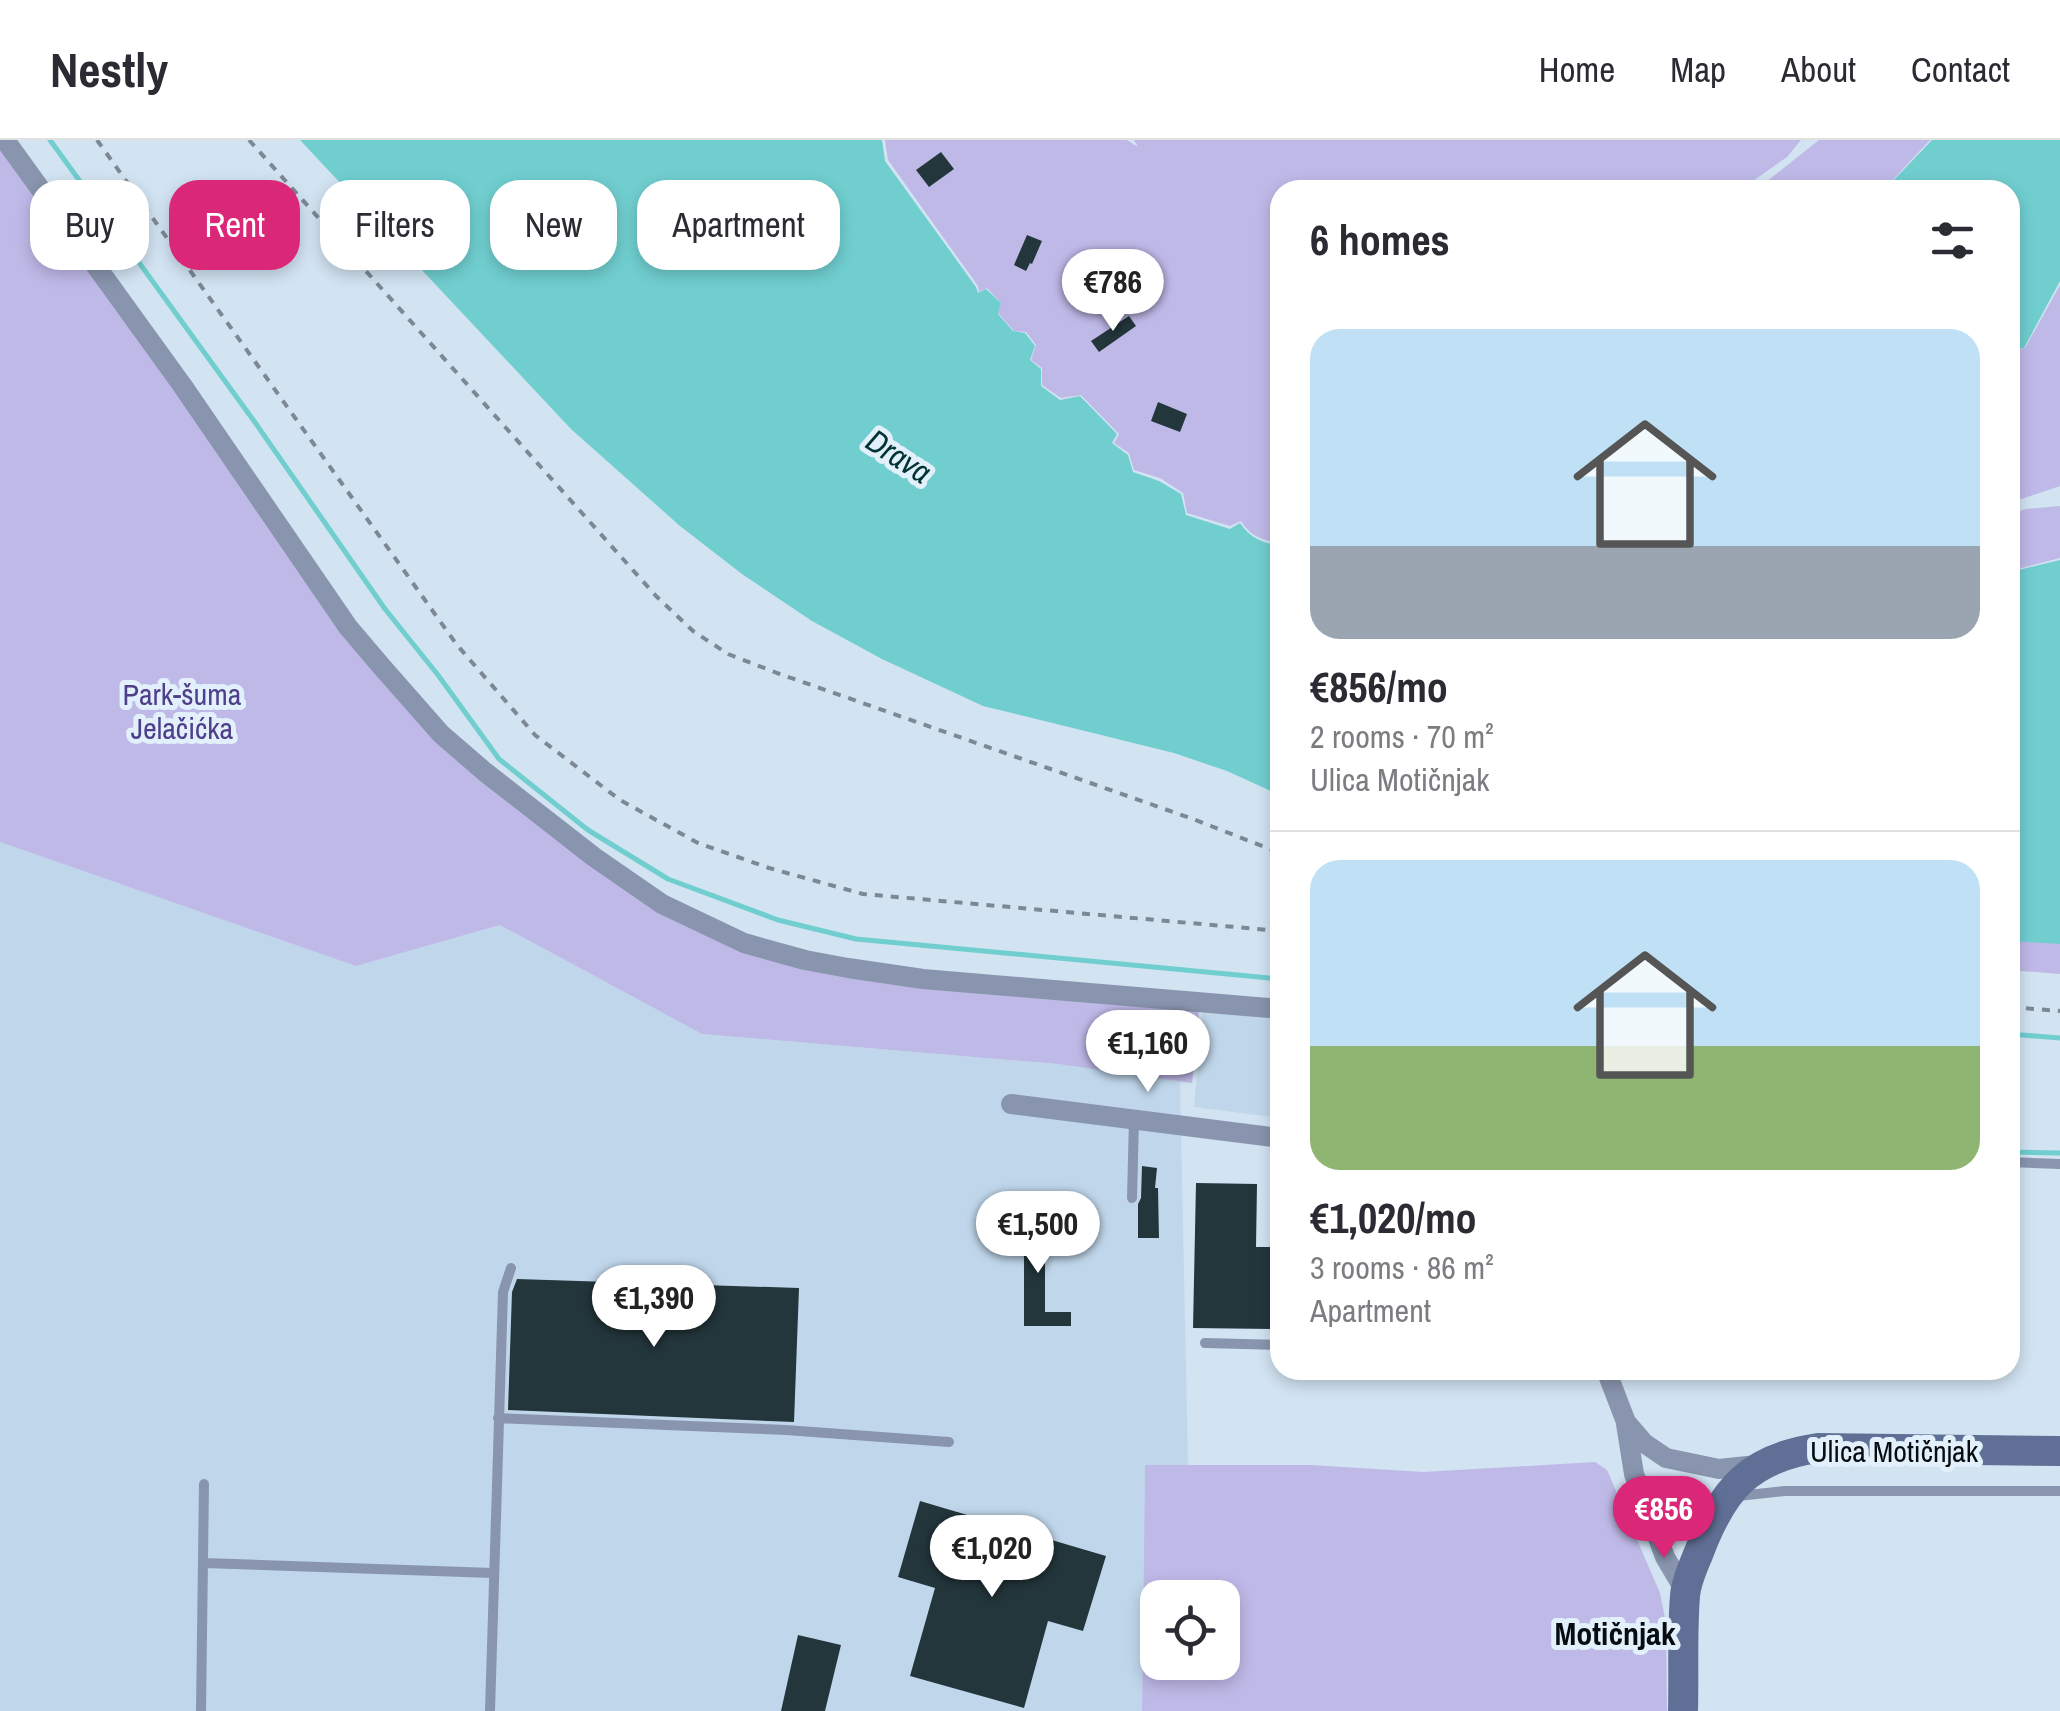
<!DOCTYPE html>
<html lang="en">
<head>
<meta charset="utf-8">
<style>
	:root { --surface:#fff; --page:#f2f2f3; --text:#2b2b33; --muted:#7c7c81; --line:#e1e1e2; --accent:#db2777 }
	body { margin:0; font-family:"Archivo Narrow",sans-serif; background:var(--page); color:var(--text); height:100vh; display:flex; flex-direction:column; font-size:38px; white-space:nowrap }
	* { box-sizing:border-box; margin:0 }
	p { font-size:32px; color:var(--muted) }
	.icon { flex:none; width:55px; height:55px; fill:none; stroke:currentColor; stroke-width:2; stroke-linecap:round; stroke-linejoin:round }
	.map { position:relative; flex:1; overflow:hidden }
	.sheet { position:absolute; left:1270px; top:40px; width:750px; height:1200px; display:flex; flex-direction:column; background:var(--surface); border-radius:30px; box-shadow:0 5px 15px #0003 }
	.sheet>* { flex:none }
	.hud { position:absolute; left:30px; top:40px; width:950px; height:90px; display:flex; gap:20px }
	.fabs { position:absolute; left:1140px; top:1440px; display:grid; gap:20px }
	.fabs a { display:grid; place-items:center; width:100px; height:100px; border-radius:20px; background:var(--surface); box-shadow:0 5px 15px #0003; font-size:50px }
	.price { position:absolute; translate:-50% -85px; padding:0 22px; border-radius:35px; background:#fff; color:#222; font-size:32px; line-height:65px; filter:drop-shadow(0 2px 5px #0008) }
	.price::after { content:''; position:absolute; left:50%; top:60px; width:30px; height:22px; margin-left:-15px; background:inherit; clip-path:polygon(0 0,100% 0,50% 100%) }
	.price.selected { background:var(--accent); color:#fff }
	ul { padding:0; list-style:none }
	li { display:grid; align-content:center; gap:20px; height:530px; padding:0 40px }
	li+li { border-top:2px solid var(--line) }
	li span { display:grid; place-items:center; height:310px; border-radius:30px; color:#555 }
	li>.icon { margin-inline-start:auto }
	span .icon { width:180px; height:180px; fill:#fffc; stroke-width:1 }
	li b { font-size:42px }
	h2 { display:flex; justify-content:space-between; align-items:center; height:120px; padding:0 40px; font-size:42px }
	.pill { padding:0 35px; border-radius:30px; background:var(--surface); box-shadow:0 5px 15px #0003; font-size:35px; line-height:90px }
	.pill.selected { background:var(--accent); color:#fff }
	header { display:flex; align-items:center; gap:60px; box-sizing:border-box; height:140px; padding:0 50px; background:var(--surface); border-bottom:2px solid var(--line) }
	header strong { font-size:48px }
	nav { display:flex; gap:55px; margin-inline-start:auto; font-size:35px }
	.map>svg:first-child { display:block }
	.built { fill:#c0d7eb }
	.green { fill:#bfb9e8; fill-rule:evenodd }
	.water { fill:#70cecf }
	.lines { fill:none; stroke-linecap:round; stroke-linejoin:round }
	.stream { stroke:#70cecf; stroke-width:5 }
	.building { fill:#23363c }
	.path { stroke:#7c8893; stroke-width:4; stroke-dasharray:8 8; stroke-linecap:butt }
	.lane { stroke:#8995ae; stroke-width:10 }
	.street { stroke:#8995ae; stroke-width:20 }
	.secondary { stroke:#606f95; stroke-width:30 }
	.labels { text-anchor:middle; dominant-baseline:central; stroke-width:10; stroke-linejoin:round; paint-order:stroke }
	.park-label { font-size:30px; fill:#4f3e89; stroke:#e2f0fc }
	.street-label { font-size:30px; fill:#070c11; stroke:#e2f0fc }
	.water-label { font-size:32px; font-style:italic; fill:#023333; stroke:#e2f0fc }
	.neighbourhood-label { font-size:32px; font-weight:bold; fill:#070c11; stroke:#e2f0fc }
</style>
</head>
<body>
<header>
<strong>Nestly</strong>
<nav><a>Home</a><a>Map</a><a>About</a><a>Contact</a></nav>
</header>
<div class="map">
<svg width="2060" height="1571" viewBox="0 0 2060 1571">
	<rect width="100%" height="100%" fill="#d2e3f2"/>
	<path class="built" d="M0,702L356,826L500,785L702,894L1058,924L1180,941L1188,1325L1145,1326L1142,1571H0Z
		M1203,873L1280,876V978L1194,967Z"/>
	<path class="green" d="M0,0L386,544L510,663L748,809L1199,869L1192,943L1058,924L702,894L500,785L356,826L0,702Z
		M885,0H1127L1138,7L1134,0H1801L1787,17L1740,50H1280V403C1262,400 1251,397 1241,381L1230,386L1187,373L1183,353L1160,338L1134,330L1129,313L1114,303L1119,294L1081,255L1061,258L1042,245V228L1031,220L1036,205L1026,192L1014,191L998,173L1001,163L987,148L979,152L978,146L888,20Z
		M1819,0H1930L1889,44V50H1756Z
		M2060,145V346L2010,363V212L2025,208Z
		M2060,366V418L2010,431V374L2026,369Z
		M2060,800V834L2010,830V801Z
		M1595,1322L1607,1330L1660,1453L1666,1483L1667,1571H1142L1145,1325H1311L1423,1332ZM1158,1458H1222V1522H1158Z"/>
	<path class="water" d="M300,0H882L885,21L976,147L978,153L986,149L1001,163L998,174L1013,191L1025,193L1035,206L1030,220L1041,229V246L1060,260L1080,256L1117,294L1112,303L1128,315L1133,332L1159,341L1181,354L1186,375L1230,389L1240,383C1250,398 1263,403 1280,406V655L1227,631L1174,613L983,566L882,519L812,481L742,434L680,386L571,289Z
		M1932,0H2060V141L2024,208L2010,211V50H1925L1918,45L1916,50H1891L1890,44Z
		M2060,420V804L2010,801V432Z"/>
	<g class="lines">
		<path class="stream" d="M50,0L254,281L385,469L438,535L499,619L588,690L668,739L778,780L856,799L1280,839
			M2010,894L2060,898
			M2010,1012L2060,1013"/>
	</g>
	<path class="building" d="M941,12L954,29L929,47L916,30Z
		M1027,95L1042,101L1032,124L1030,123L1026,131L1014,125Z
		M1129,176L1136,186L1099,212L1091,201Z
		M1158,262L1187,274L1180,292L1151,281Z
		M1142,1026L1157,1028L1155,1048H1158L1159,1098H1138V1064L1141,1058Z
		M1196,1043L1257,1044L1256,1107H1280V1189L1193,1188Z
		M1024,1073H1045V1172H1071V1186H1024Z
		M517,1139L799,1148L794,1282L508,1270L512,1152Z
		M920,1361L1106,1416L1083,1491L1048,1481L1024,1568L910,1536L935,1448L898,1437Z
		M798,1495L841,1505L825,1571H781Z"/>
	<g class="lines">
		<path class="path" d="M97,0L457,505L535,595L620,660L698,703L769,728L863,754L1280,791
			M249,0L656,456L693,491L728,514L777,533L1193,679L1280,713
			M2010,867L2060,871"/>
		<path class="lane" d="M2010,1022L2060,1024
			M1132,1058L1134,979
			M1205,1203L1280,1205
			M498,1278L786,1290L949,1302
			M1738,1356L1785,1351H2060
			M204,1423L493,1433
			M201,1571L204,1344
			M490,1571L503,1152L511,1128"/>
		<path class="street" d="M5,0L182,245L348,487L382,527L441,594L485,632L594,717L662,764L744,803L805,820L848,828L923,839L1280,869
			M1011,964L1280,998
			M1606,1230L1626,1282L1644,1303L1666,1318L1719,1329L1757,1325
			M1626,1284L1634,1334L1665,1417L1685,1451"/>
		<path class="secondary" d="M1683,1571C1684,1533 1682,1494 1685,1456C1686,1441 1694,1425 1699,1412C1723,1349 1749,1318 1818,1308L2060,1311"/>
	</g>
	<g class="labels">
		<g class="park-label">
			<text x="182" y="554">Park-šuma<tspan x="182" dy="34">Jelačićka</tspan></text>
		</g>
		<g class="street-label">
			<text x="1894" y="1311">Ulica Motičnjak</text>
		</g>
		<g class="water-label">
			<text transform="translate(899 316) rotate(33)">Drava</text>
		</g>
		<g class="neighbourhood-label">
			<text x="1615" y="1493">Motičnjak</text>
		</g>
	</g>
</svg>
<div class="fabs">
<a><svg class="icon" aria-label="locate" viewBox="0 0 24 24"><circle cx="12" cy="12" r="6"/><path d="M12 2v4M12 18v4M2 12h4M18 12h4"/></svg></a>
</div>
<b class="price" style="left:1113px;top:194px">€786</b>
<b class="price" style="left:1148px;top:955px">€1,160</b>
<b class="price" style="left:1038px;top:1136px">€1,500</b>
<b class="price" style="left:654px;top:1210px">€1,390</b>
<b class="price selected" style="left:1664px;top:1421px">€856</b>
<b class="price" style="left:992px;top:1460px">€1,020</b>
<div class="hud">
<a class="pill">Buy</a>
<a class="pill selected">Rent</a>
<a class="pill">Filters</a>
<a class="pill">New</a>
<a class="pill">Apartment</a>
</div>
<section class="sheet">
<h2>6 homes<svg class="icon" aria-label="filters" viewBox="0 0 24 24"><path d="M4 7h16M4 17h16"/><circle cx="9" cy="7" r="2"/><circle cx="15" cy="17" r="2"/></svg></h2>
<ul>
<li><span style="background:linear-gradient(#bfe0f5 70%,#9aa5b1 0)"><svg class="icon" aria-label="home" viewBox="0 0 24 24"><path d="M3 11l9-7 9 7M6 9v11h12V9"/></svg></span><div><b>€856/mo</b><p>2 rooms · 70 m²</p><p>Ulica Motičnjak</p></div></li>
<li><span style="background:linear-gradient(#bfe0f5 60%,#8fb573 0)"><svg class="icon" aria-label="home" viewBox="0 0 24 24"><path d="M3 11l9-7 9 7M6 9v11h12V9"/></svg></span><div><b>€1,020/mo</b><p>3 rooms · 86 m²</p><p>Apartment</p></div></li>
</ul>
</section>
</div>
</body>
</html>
